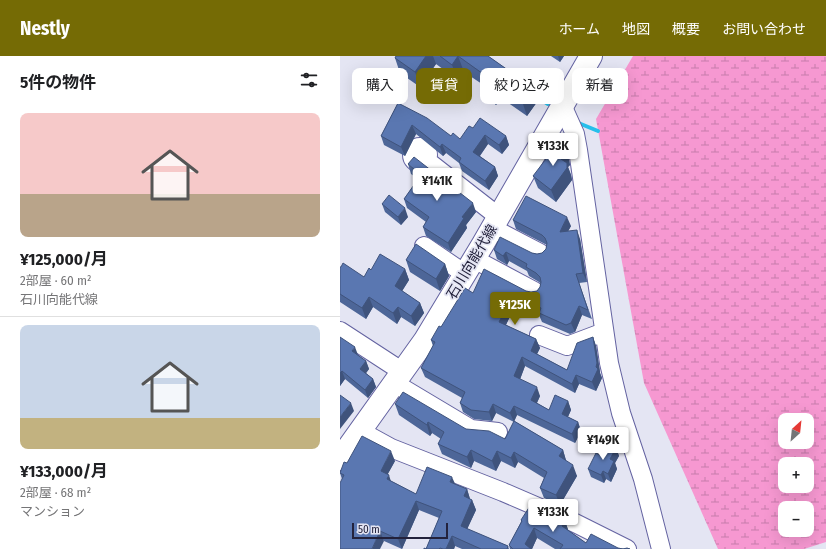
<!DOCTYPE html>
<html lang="ja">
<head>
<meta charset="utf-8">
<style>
	:root { --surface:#fff; --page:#f6f6f6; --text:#202124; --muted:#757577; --line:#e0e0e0; --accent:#756b05 }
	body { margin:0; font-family:"Fira Sans Condensed","Noto Sans JP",sans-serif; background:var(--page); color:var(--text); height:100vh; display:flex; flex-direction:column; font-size:15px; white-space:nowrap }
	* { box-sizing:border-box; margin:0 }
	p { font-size:13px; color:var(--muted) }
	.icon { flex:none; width:22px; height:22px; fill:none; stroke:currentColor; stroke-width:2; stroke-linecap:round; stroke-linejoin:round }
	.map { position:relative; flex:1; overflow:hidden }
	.sheet { display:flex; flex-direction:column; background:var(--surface); width:340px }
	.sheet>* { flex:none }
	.hud { position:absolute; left:12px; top:12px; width:380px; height:36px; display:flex; gap:8px }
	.needle { width:26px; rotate:27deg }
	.controls { position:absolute; left:438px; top:357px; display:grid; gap:8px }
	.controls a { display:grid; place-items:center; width:36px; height:36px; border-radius:8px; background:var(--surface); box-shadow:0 4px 16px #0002; font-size:20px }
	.scale { position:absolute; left:12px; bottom:10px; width:96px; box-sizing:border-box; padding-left:4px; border:2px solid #23223c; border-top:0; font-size:11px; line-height:14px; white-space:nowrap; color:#23223c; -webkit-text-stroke:3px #e4e5f3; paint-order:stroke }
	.price { position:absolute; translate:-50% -34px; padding:0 9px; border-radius:4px; background:#fff; color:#222; font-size:13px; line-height:26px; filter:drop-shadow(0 1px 2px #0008) }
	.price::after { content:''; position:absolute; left:50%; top:24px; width:12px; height:9px; margin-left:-6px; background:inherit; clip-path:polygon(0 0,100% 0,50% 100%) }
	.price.current { background:var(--accent); color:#fff }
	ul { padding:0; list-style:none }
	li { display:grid; align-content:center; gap:8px; height:212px; padding:0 20px }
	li+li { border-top:1px solid var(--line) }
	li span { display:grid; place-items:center; height:124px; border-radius:8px; color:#555 }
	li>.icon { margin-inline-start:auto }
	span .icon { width:72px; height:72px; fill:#fffc; stroke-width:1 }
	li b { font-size:17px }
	h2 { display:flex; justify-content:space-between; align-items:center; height:48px; padding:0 20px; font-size:17px }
	.tag { padding:0 14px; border-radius:8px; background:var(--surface); box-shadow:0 4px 16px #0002; font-size:14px; line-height:36px }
	.tag.current { background:var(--accent); color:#fff }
	header { display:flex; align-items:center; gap:24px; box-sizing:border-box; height:56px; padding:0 20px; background:var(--accent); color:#fff }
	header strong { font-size:19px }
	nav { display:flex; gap:22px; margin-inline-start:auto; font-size:14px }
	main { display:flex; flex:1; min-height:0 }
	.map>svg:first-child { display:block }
	.wetland { fill:url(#wetland-marsh); fill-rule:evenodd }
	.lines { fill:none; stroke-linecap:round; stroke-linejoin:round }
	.stream { stroke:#26bfeb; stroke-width:4 }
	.minor-casing { stroke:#6463a1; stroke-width:20 }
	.major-casing { stroke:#6463a1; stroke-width:24 }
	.minor { stroke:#fff; stroke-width:18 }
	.major { stroke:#fff; stroke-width:22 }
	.wall { fill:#4d6698 }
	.shaded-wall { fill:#3f537c }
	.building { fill:#5a77b1; stroke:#3f537c }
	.labels { text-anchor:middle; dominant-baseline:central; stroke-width:3.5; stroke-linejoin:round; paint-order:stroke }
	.street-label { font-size:14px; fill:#23223c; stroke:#e4e5f3 }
</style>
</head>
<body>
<header>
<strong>Nestly</strong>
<nav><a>ホーム</a><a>地図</a><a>概要</a><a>お問い合わせ</a></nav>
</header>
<main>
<section class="sheet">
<h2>5件の物件<svg class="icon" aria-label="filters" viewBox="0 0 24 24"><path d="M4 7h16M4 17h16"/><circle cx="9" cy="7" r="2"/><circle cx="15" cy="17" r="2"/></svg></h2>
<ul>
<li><span style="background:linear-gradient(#f6c9c9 65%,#b9a48a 0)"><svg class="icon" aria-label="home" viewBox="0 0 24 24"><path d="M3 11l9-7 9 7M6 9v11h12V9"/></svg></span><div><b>¥125,000/月</b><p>2部屋 · 60 m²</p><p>石川向能代線</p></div></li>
<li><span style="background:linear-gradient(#c9d6e8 75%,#c2b280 0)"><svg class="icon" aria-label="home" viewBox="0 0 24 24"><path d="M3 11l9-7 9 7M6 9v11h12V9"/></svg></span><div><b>¥133,000/月</b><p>2部屋 · 68 m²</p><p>マンション</p></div></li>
</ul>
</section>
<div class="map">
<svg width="486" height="493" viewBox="0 0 486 493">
	<defs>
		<pattern id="wetland-marsh" width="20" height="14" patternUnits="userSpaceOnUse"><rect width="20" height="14" fill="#f698d1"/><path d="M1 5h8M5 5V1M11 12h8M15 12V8" fill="none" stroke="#c77cab"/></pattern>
	</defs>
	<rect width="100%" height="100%" fill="#e4e5f3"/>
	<path class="wetland" d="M293,0H486V486L464,493H378L304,327L256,63ZM445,364H467V386H445ZM445,408H467V430H445ZM445,452H467V474H445Z"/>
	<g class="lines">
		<path class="stream" d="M190,36L208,48
			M236,66L258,75"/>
		<g class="minor-casing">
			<path id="minor" d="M222,49L235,78L238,94L269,307L281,357L303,423L321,493
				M72 99a8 8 0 1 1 16 0a8 8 0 1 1-16 0Z
				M86,104L159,161
				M152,172L200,197
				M84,190L125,218
				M134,203L194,235
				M0,275L63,316
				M199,279L227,290L264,276
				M54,327L131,373L158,376
				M20,375L51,392L163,436L235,467L287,493"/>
		</g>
		<g class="major-casing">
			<path id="major" d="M0,403L85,284L143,188L251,0"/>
		</g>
		<use href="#minor" class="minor"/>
		<use href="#major" class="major"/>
	</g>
	<path class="wall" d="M56,0H148L192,31L197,46L187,60L161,42L156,49L147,42L142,28L124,16L118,24L96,8L80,31L60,17L55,2Z
		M211,0H224L220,6Z
		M58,47L111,80L120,83L133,72L166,80L169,89L162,98L148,88L140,100L155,111L158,120L149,134L122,115L119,107L106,97L103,100L76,78L65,100L44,89L41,80Z
		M227,95L230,109L228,111L231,119L232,124L216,146L198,132L193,120Z
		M68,108L136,156L126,169L127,172L111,196L86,180L83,171L86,166L67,152L64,143L78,123L71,118Z
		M42,148L68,161L61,169L45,156Z
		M173,164L231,170L228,175L240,183L247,226L239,227L252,263L242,259L235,276L230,278L202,266L199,259L182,250L177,259L172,256L166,269L196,283L200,292L197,298L227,314L253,281L256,290L260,316V317L262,322L256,335L239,328L235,337L185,310L180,323L200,340L197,347L209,354L228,345L231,354L228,361L238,366L241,375L235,387L177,359L174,365L223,394L226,405L237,420L220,449L204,442L200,432L204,422L178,406L175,412L161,405L156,415L134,405L131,412L102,398L98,388L101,383L92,377L90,380L59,359L55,348L126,373L165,383L174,366L156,357L152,365L134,363L123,356L120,347L122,342L85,321L81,312L93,290L91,284L101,271L133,237L186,235L191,236L197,235L200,231L201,228L199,226L189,220L187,215L169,205L167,209L157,203L154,194L192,197L197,198L202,197L206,193L207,189L205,188L176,173Z
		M66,204L105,208L109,220L100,235L70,216Z
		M0,211L24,221L65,213L69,224L62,235L80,247L84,257L75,270L61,261L57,268L33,251L26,263L0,246Z
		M0,281L18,299L26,305L29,313L26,317L33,323L36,331L28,342L5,323L0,330Z
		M276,392L279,400L275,407L277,413L271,426L266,423L264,427L251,421L248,413L260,399Z
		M55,405L47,419L51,425L76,438L115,428L127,433L130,443L132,444L136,454L127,473L168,490L169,493H122L115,490L114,493H84H86L99,462L79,454L62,493L44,485L2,423L0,417L7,407Z
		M181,464L225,465L228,474L246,487L283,493H290H215L197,482L192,493H170L169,489L181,466Z"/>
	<path class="shaded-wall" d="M86,0H93L96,8L80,31L75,16Z
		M118,0L124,16L118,24L112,9Z
		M218,0H224L220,6Z
		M156,27L161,42L156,49L151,33Z
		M192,31L197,46L187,60L182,45Z
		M72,69L76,78L65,100L61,91Z
		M145,79L148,88L136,105L133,96Z
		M166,80L169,89L162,98L159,89Z
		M223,83L227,95L230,109L228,111L231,119L232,124L216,146L211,134L221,103Z
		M102,88L106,97L103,100L100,91Z
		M155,111L158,120L149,134L145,125Z
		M133,147L136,156L126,169L127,172L111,196L108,187L122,161Z
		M65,152L68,161L61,169L58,161Z
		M227,161L231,170L223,185L220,176Z
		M237,174L240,183L247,226L243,217Z
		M166,196L169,205L167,209L163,200Z
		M105,208L109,220L100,235L96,223Z
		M65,213L69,224L59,240L55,230Z
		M29,241L33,251L26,263L22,252Z
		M178,241L182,250L177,259L174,250Z
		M80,247L84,257L75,270L71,260Z
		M169,247L172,256L163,275L159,266Z
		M239,250L242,259L235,276L231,267Z
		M58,251L61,261L57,268L53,257Z
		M253,281L256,290L260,316V317L262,322L256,335L252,326L256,311Z
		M196,283L200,292L194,304L191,295Z
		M15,291L18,299L12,295Z
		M182,301L185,310L178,329L174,320Z
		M26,305L29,313L23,321L20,313Z
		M2,315L5,323L0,330V317Z
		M236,319L239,328L235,337L232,328Z
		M33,323L36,331L28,342L25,334Z
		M197,331L200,340L194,353L191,344Z
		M228,345L231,354L225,367L222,358Z
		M11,347L14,355L0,373V361Z
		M153,348L156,357L152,365L149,356Z
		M174,350L177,359L174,366L170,357Z
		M88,366L92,377L90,380L87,369Z
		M238,366L241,375L235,387L232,378Z
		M276,392L279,400L275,407L277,413L271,426L268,418L270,403Z
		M131,394L134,405L131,412L127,401Z
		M223,394L226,404L222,411L219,400Z
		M51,395L55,405L44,425L41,415Z
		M157,395L161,405L156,415L152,405Z
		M174,396L178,406L175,412L171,402Z
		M233,409L237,420L220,449L216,439Z
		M263,415L266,423L264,427L261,419Z
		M49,419L52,429L47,423Z
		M112,421L116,430L110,426Z
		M127,433L130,443L127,450L124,440Z
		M132,444L136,454L124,480L121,470Z
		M76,445L79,454L62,493L58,483Z
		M225,465L229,476L222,470Z
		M194,472L197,482L192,493H187L185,488Z
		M40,475L44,485L40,493H32Z
		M112,480L115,490L114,493H106Z"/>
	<path class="building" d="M56,0H86L75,16L55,2Z
		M100,0H148L192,31L182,45L156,27L151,33L141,27L146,20L118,0L112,9Z
		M58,47L87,62L111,80L113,77L120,83L129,70L133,72L140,62L166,80L159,89L145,79L133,96L155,111L145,125L119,106L121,102L102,88L100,91L72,69L61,91L41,80Z
		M222,82L223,83L225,98L221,103L227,107V112L211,134L193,120Z
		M74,101L133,147L122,161L124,162L108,187L83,171L89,161L64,143L81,119L68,108Z
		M49,139L65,152L58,161L42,148Z
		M186,140L227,161L220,176L237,174L243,217L236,218L248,254L239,250L231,267L226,269L199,257L201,252L178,241L174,250L169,247L159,266L196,283L191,295L227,314L237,287L253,281L257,307L256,311L258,313L252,326L236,319L232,328L182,301L174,320L197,331L191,344L209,354L215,339L228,345L222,358L238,366L232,378L174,350L170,357L153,348L149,356L131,354L120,347L125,336L81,312L95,286L91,284L99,270L101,271L125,232L133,237L144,213L186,235L191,236L197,235L200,231L201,226L200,221L196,217L186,211L187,208L166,196L163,200L154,194L160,181L192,197L197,198L202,197L206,193L207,187L205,182L202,179L173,164Z
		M76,188L105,208L96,223L66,204Z
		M40,198L65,213L55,230L80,247L71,260L58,251L53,257L29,241L22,252L0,238V211H1L3,207L24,221L29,212L31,214Z
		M0,281L15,291L12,295L26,305L20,313L33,323L25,334L2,315L0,317Z
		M63,336L126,373L149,375L165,383L174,365L223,394L219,400L233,409L216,439L200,432L207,416L174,396L171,402L157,395L152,405L131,394L127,401L98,388L104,376L88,366L87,369L55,348Z
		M0,339L11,347L0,361Z
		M22,380L51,395L41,415L49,419L47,423L76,438L87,411L112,421L110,426L127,433L124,440L132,444L121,470L168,490L167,493H141L112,480L106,493H103L100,492L99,493H84V492L86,493L102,455L76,445L58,483L40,475L32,493H0V427L4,419L0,417L4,406L7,407Z
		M266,387L276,392L270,403L274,405L268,418L263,415L261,419L248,413L256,397L260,399Z
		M190,450L225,465L222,470L246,487L251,478L278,492L283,493L287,492L290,493H220L223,489L194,472L185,488L191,493H173L169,489L182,465L181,464Z"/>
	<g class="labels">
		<g class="street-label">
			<text transform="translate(132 206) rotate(-59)">石川向能代線</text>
		</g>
	</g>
</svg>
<div class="controls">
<a><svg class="needle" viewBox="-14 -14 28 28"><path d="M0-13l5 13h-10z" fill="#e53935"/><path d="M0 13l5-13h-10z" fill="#757577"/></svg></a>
<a>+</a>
<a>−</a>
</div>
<div class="scale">50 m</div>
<b class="price" style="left:213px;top:111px">¥133K</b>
<b class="price" style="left:97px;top:146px">¥141K</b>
<b class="price current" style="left:175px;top:270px">¥125K</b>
<b class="price" style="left:263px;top:405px">¥149K</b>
<b class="price" style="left:213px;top:477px">¥133K</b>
<div class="hud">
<a class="tag">購入</a>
<a class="tag current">賃貸</a>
<a class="tag">絞り込み</a>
<a class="tag">新着</a>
</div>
</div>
</main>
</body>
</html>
